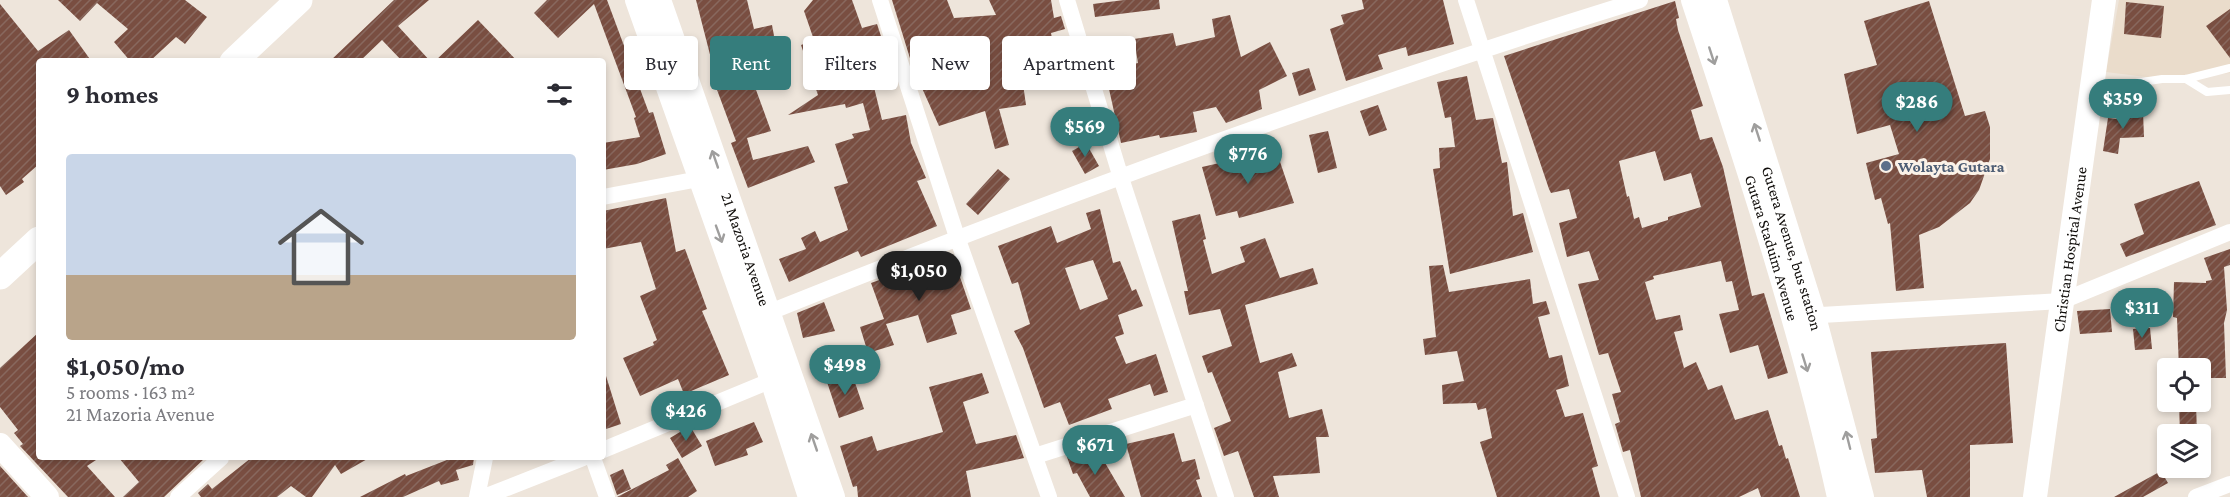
<!DOCTYPE html>
<html lang="en">
<head>
<meta charset="utf-8">
<style>
	:root { --surface:#fff; --page:#f7f7f7; --text:#2b2b33; --muted:#7c7c81; --accent:#357d7c }
	body { margin:0; font-family:"Crimson Pro",serif; background:var(--page); color:var(--text); height:100vh; display:flex; flex-direction:column; font-size:22px; white-space:nowrap }
	* { box-sizing:border-box; margin:0 }
	p { font-size:20px; color:var(--muted) }
	.icon { flex:none; width:33px; height:33px; fill:none; stroke:currentColor; stroke-width:2; stroke-linecap:round; stroke-linejoin:round }
	.map { position:relative; flex:1; overflow:hidden }
	.sheet { position:absolute; left:36px; top:58px; width:570px; height:402px; display:flex; flex-direction:column; background:var(--surface); border-radius:6px; box-shadow:0 3px 9px #0003 }
	.sheet>* { flex:none }
	.hud { position:absolute; left:624px; top:36px; width:570px; height:54px; display:flex; gap:12px }
	.controls { position:absolute; left:2157px; top:358px; display:grid; gap:12px }
	.controls a { display:grid; place-items:center; width:54px; height:54px; border-radius:6px; background:var(--surface); box-shadow:0 3px 9px #0003; font-size:30px }
	.price { position:absolute; translate:-50% -51px; padding:0 14px; border-radius:21px; background:var(--accent); color:#fff; font-size:20px; line-height:39px; filter:drop-shadow(0 2px 3px #0008) }
	.price::after { content:''; position:absolute; left:50%; top:36px; width:18px; height:14px; margin-left:-9px; background:inherit; clip-path:polygon(0 0,100% 0,50% 100%) }
	.price.current { background:#222; color:#fff }
	ul { padding:0; list-style:none }
	li { display:grid; align-content:center; gap:12px; height:318px; padding:0 30px }
	li span { display:grid; place-items:center; height:186px; border-radius:6px; color:#555 }
	li>.icon { margin-inline-start:auto }
	span .icon { width:108px; height:108px; fill:#fffc; stroke-width:1 }
	li b { font-size:26px }
	h2 { display:flex; justify-content:space-between; align-items:center; height:72px; padding:0 30px; font-size:26px }
	.chip { padding:0 21px; border-radius:6px; background:var(--surface); box-shadow:0 3px 9px #0003; font-size:21px; line-height:54px }
	.chip.current { background:var(--accent); color:#fff }
	.map>svg:first-child { display:block }
	.built { fill:#eadccb }
	.building { fill:url(#building-hatch); fill-rule:evenodd }
	.lines { fill:none; stroke-linecap:round; stroke-linejoin:round }
	.lane { stroke:#fff; stroke-width:8 }
	.street { stroke:#fff; stroke-width:16 }
	.secondary { stroke:#fff; stroke-width:24 }
	.primary { stroke:#fff; stroke-width:27 }
	.oneway { stroke:#9f9e9d }
	.service-dot { fill:#5c6f8a; stroke:#fbf2e8; stroke-width:2 }
	.labels { text-anchor:middle; dominant-baseline:central; stroke-width:6; stroke-linejoin:round; paint-order:stroke }
	.service-label { font-size:16px; font-weight:bold; fill:#4e5e75; stroke:#fbf2e8; text-anchor:start }
	.street-label { font-size:16px; fill:#100d0a; stroke:#fbf2e8 }
</style>
</head>
<body>
<div class="map">
<svg width="2230" height="497" viewBox="0 0 2230 497">
	<defs>
		<pattern id="building-hatch" width="6" height="6" patternUnits="userSpaceOnUse" patternTransform="scale(1.5)"><rect width="6" height="6" fill="#794e41"/><path d="M-1 1l2-2M0 6l6-6M5 7l2-2" fill="none" stroke="#88685e"/></pattern>
	</defs>
	<rect width="100%" height="100%" fill="#eee5db"/>
	<path class="built" d="M2119,0H2230V73L2162,79L2106,72Z"/>
	<path class="building" d="M58,0H185L207,17L185,44L176,37L149,62H131L114,42L128,29L97,3L80,21Z
		M394,0H429L398,26L431,62H403L382,40L359,62H329Z
		M547,0H607L649,113L653,112L666,154L637,164L603,170V143L640,137L634,118L636,117L594,4L558,38L534,13Z
		M696,0H747L754,29L772,25L781,73L752,79L771,131L747,138L753,160L808,146L815,162L748,188L731,143L736,141L713,79L716,78Z
		M813,0H852L862,28L877,24L893,73L872,79L882,120L906,115L911,143L926,178L917,181L937,226L861,257L858,251L789,282L779,259L806,249L801,238L815,231L820,242L848,230L834,187L848,183L835,144L854,138L852,134L870,130L863,103L846,108L845,104L788,115L818,95L801,45L814,40L804,11Z
		M892,0H947L954,18L996,15L989,0H1051L1054,18L1061,16L1065,29L1051,33L1058,71L1022,77L1026,105L999,109L1009,145L995,149L985,111L939,126L913,68Z
		M1124,0H1159L1160,9L1095,17L1093,4Z
		M1362,0H1443L1454,44L1408,56L1406,47L1378,55L1383,69L1346,81L1330,29L1344,24L1341,15L1364,9Z
		M1675,1L1679,18L1676,19L1678,30L1703,106L1691,110L1700,140L1712,137L1723,167L1752,296L1764,293L1788,373L1768,379L1758,345L1730,353L1719,314L1739,310L1732,281L1726,282L1721,261L1653,276L1654,279L1645,282L1656,320L1680,315L1683,330L1674,332L1684,368L1696,362L1708,390L1722,385L1735,420L1768,410L1779,446L1782,445L1786,459L1788,458L1800,497H1761L1758,488L1739,497H1641L1630,450L1623,452L1615,424L1620,422L1612,394L1621,392L1608,353L1599,355L1578,284L1599,280L1589,251L1567,257L1559,223L1577,218L1569,189L1551,193L1549,189L1504,56ZM1655,151L1664,181L1691,173L1701,207L1668,217V220L1642,228L1639,217L1634,219L1629,196L1627,197L1619,161Z
		M1929,1L1965,116L1985,111L1990,127V159L1979,190L1970,203L1939,227L1919,235L1924,288L1896,291L1890,223L1888,224L1881,198L1875,200L1866,163L1899,154L1890,125L1857,134L1844,74L1877,65L1864,21Z
		M2126,2L2164,6L2161,38L2124,34Z
		M0,4L38,51L69,30L92,62H39V164L22,179L24,182L6,195L0,186Z
		M2230,9V58L2206,26Z
		M1230,15L1241,57L1270,42L1287,76L1259,90L1262,109L1226,123L1216,107L1193,112L1197,132L1160,138L1159,135L1121,143L1105,71L1138,63L1134,39L1173,33L1176,46L1215,37L1212,19Z
		M478,20L518,62H434Z
		M1309,68L1316,90L1299,96L1292,73Z
		M1467,76L1476,120L1493,118L1502,163L1507,162L1513,216L1523,213L1533,252L1450,274L1433,169L1440,168L1439,148L1455,147L1451,117L1445,118L1437,82Z
		M1378,105L1387,130L1369,136L1360,111Z
		M2143,112L2144,137L2120,138L2118,154L2103,151L2108,118L2124,120L2123,113Z
		M1328,131L1337,168L1318,173L1309,135Z
		M1086,143L1099,166L1085,174L1072,151Z
		M1276,150L1294,203L1239,218L1237,211L1216,216L1202,167Z
		M998,169L1010,179L978,215L966,204Z
		M2199,181L2216,225L2126,257L2120,244L2144,234L2134,204Z
		M666,198L676,252L685,249L707,309L702,311L729,375L684,394L678,379L640,396L623,358L654,345L653,342L657,340L640,296L656,289L641,242L603,249V211Z
		M1100,209L1113,263L1120,261L1132,291L1136,289L1143,306L1118,315L1124,334L1115,337L1126,364L1156,354L1168,392L1154,396L1150,384L1108,399L1112,409L1069,425L1060,402L1044,408L1023,348L1014,331L1030,324L1018,282L1012,284L998,246L1051,226L1057,243L1091,229L1086,213ZM1093,260L1108,299L1080,310L1065,268Z
		M1200,214L1206,239L1203,240L1212,274L1245,262L1240,247L1265,238L1280,278L1313,268L1318,284L1245,305L1260,363L1292,353L1297,366L1278,372L1289,418L1322,409L1329,437H1316L1320,473L1273,476L1279,497H1254L1238,451L1224,456L1214,428L1231,421L1212,372L1208,373L1202,356L1232,346L1220,309L1189,315L1184,291H1188L1172,221Z
		M2230,249V265L2224,267L2227,310L2224,323L2226,378H2206V369H2179L2177,318L2173,317L2174,282L2206,283V281L2212,280L2204,258Z
		M952,254L971,309L951,315L957,334L927,343L918,315L886,324L894,345L868,353L860,327L884,319L871,283Z
		M1443,265L1449,292L1530,279L1533,304L1546,301L1550,314L1538,317L1549,358L1562,355L1569,386L1556,390L1565,417L1583,413L1598,466L1592,468L1600,497H1497L1480,442L1492,438L1486,408L1478,410L1476,403L1443,404L1442,385L1464,381L1457,351L1425,355L1423,339L1436,337L1429,266Z
		M824,302L835,331L803,338L797,313Z
		M2110,309L2112,332L2080,334L2077,311Z
		M2150,328L2152,349L2135,350L2133,329Z
		M39,332V458H99L87,466L115,497H68L20,446L23,444L14,433L18,430L0,407V368Z
		M2006,343L2013,443L1970,445V497H1927L1922,470L1875,473L1871,439L1877,438L1871,352Z
		M982,373L989,393L963,402L976,444L1016,435L1024,458L966,471L971,497H858L857,486L853,487L840,446L872,436L877,451L943,432L929,387Z
		M852,374L864,409L839,418L827,382Z
		M606,376L621,424L603,430V377Z
		M2179,402H2196L2197,435H2180Z
		M754,422L763,442L746,449L748,455L715,466L706,441Z
		M690,426L702,446L682,458L670,438Z
		M1174,433L1182,462L1195,459L1200,479L1196,480L1202,497H1141L1126,444Z
		M1088,450L1094,467L1104,461L1125,497H1090L1077,473L1073,474L1067,457Z
		M119,458H205L164,497H123L139,482Z
		M251,458H369L341,474L335,465L312,497H306L291,486L277,497H201L198,493L208,484L212,489Z
		M452,458H474L473,465L456,470L459,480L441,485L439,481L403,497H360L405,474L406,476Z
		M678,458L697,491L688,497H617L669,470L666,465Z
		M0,466L28,497H0Z
		M623,469L631,489L617,495L610,475Z
		M2161,471L2168,483L2143,497H2114Z"/>
	<g class="lines">
		<path class="lane" d="M2186,79L2207,92L2230,90
			M2095,89L2162,79H2186L2230,68"/>
		<path class="street" d="M880,0L957,237L1049,497
			M1067,0L1121,178L1226,497
			M1466,0L1627,497
			M603,197L699,179
			M760,316C1049,200 1342,92 1640,0
			M1804,316L2062,301L2230,232
			M603,450L772,380
			M1035,456L1196,405
			M593,458L607,497
			M178,497L221,458
			M477,497L485,458
			M484,497L583,458
			M2196,497L2230,484"/>
		<g class="secondary">
			<path d="M637,0L772,380L810,497"/>
			<path id="s1" d="M659,0L833,497"/>
			<path id="s2" d="M1693,0C1747,163 1802,329 1839,497"/>
			<path id="s3" d="M1715,0L1813,313L1862,497"/>
			<path d="M0,445L47,497"/>
			<path id="s4" d="M2035,497L2104,0"/>
		</g>
		<path class="primary" d="M233,62L299,0
			M0,276L39,240"/>
	</g>
	<defs><path id="oneway-shaft" d="M-6 0H5M1.5-3L5.5 0L1.5 3" fill="none" stroke-width="1.6" stroke-linecap="round" stroke-linejoin="round" transform="scale(1.5)"/></defs>
	<g class="oneway">
		<use href="#oneway-shaft" transform="translate(1712 56) rotate(72)"/>
		<use href="#oneway-shaft" transform="translate(1757 132) rotate(-108)"/>
		<use href="#oneway-shaft" transform="translate(715 159) rotate(-109)"/>
		<use href="#oneway-shaft" transform="translate(719 234) rotate(70)"/>
		<use href="#oneway-shaft" transform="translate(1805 363) rotate(73)"/>
		<use href="#oneway-shaft" transform="translate(1848 440) rotate(-104)"/>
		<use href="#oneway-shaft" transform="translate(814 442) rotate(-109)"/>
	</g>
	<circle class="service-dot" cx="1886" cy="166" r="6"/>
	<g class="labels">
		<g class="service-label">
			<text x="1898" y="166">Wolayta Gutara</text>
		</g>
		<g class="street-label">
			<text stroke="none"><textPath href="#s2" startOffset="260">Gutara Staduim Avenue</textPath></text>
			<text stroke="none"><textPath href="#s3" startOffset="260">Gutera Avenue, bus station</textPath></text>
			<text stroke="none"><textPath href="#s1" startOffset="264">21 Mazoria Avenue</textPath></text>
			<text stroke="none"><textPath href="#s4" startOffset="250">Christian Hospital Avenue</textPath></text>
		</g>
	</g>
</svg>
<div class="controls">
<a><svg class="icon" aria-label="locate" viewBox="0 0 24 24"><circle cx="12" cy="12" r="6"/><path d="M12 2v4M12 18v4M2 12h4M18 12h4"/></svg></a>
<a><svg class="icon" aria-label="layers" viewBox="0 0 24 24"><path d="M12 4l9 5-9 5-9-5zM3 14l9 5 9-5"/></svg></a>
</div>
<b class="price" style="left:2123px;top:130px">$359</b>
<b class="price" style="left:1917px;top:133px">$286</b>
<b class="price" style="left:1085px;top:158px">$569</b>
<b class="price" style="left:1248px;top:185px">$776</b>
<b class="price current" style="left:919px;top:302px">$1,050</b>
<b class="price" style="left:2142px;top:339px">$311</b>
<b class="price" style="left:845px;top:396px">$498</b>
<b class="price" style="left:686px;top:442px">$426</b>
<b class="price" style="left:1095px;top:476px">$671</b>
<div class="hud">
<a class="chip">Buy</a>
<a class="chip current">Rent</a>
<a class="chip">Filters</a>
<a class="chip">New</a>
<a class="chip">Apartment</a>
</div>
<section class="sheet">
<h2>9 homes<svg class="icon" aria-label="filters" viewBox="0 0 24 24"><path d="M4 7h16M4 17h16"/><circle cx="9" cy="7" r="2"/><circle cx="15" cy="17" r="2"/></svg></h2>
<ul>
<li><span style="background:linear-gradient(#c9d6e8 65%,#b9a48a 0)"><svg class="icon" aria-label="home" viewBox="0 0 24 24"><path d="M3 11l9-7 9 7M6 9v11h12V9"/></svg></span><div><b>$1,050/mo</b><p>5 rooms · 163 m²</p><p>21 Mazoria Avenue</p></div></li>
</ul>
</section>
</div>
</body>
</html>
